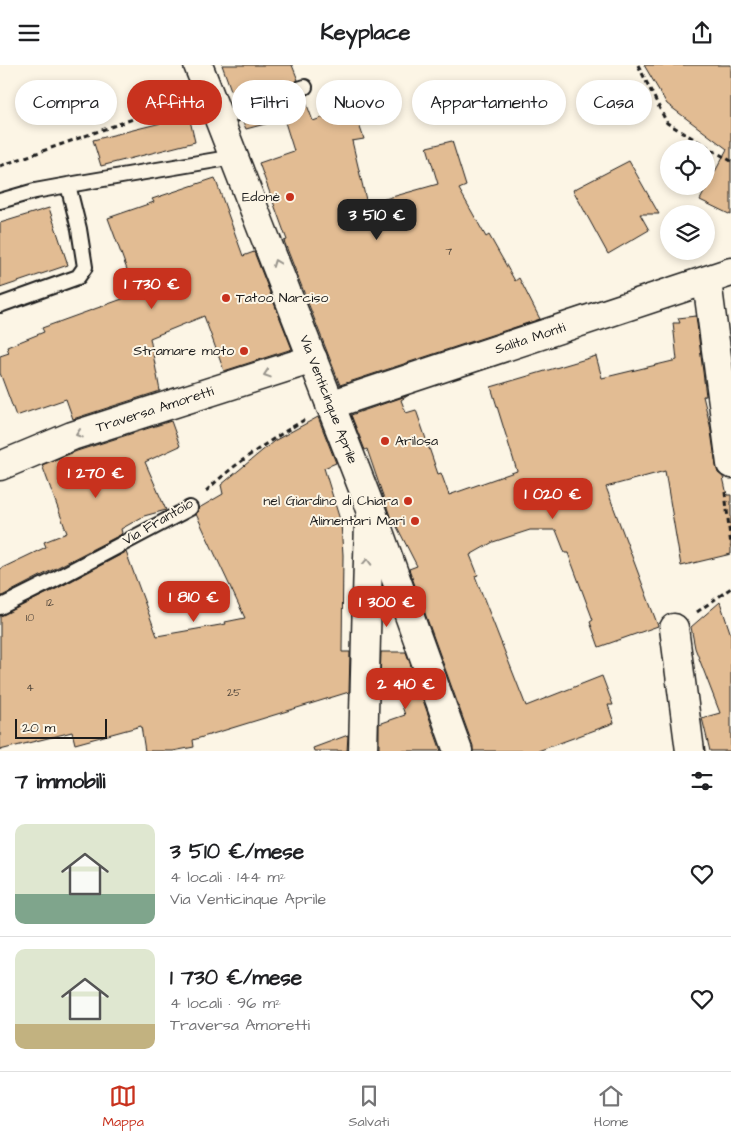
<!DOCTYPE html>
<html lang="it">
<head>
<meta charset="utf-8">
<style>
	:root { --surface:#fff; --page:#f6f6f6; --text:#202124; --muted:#757577; --line:#e0e0e0; --accent:#c8321e }
	body { margin:0; font-family:"Architects Daughter",sans-serif; background:var(--page); color:var(--text); height:100vh; display:flex; flex-direction:column; font-size:19px; white-space:nowrap }
	* { box-sizing:border-box; margin:0 }
	p { font-size:16px; color:var(--muted) }
	.icon { flex:none; width:28px; height:28px; fill:none; stroke:currentColor; stroke-width:2; stroke-linecap:round; stroke-linejoin:round }
	.map { position:relative; height:686px; overflow:hidden }
	.drawer { display:flex; flex-direction:column; background:var(--surface); flex:1 }
	.drawer>* { flex:none }
	.hud { position:absolute; left:15px; top:15px; width:701px; height:45px; display:flex; gap:10px }
	.tools { position:absolute; left:660px; top:75px; display:grid; gap:10px }
	.tools a { display:grid; place-items:center; width:55px; height:55px; border-radius:50%; background:var(--surface); box-shadow:0 2px 8px #0003; font-size:25px }
	.scale { position:absolute; left:15px; bottom:12px; width:92px; box-sizing:border-box; padding-left:5px; border:2px solid #1c1c1c; border-top:0; font-size:14px; line-height:18px; white-space:nowrap; color:#1c1c1c; -webkit-text-stroke:4px #fcf5e5; paint-order:stroke }
	.price { position:absolute; translate:-50% -42px; padding:0 11px; border-radius:10px; background:var(--accent); color:#fff; font-size:16px; line-height:32px; filter:drop-shadow(0 1px 2px #0008) }
	.price::after { content:''; position:absolute; left:50%; top:30px; width:15px; height:11px; margin-left:-8px; background:inherit; clip-path:polygon(0 0,100% 0,50% 100%) }
	.price.on { background:#222; color:#fff }
	ul { padding:0; list-style:none }
	li { display:flex; align-items:center; gap:15px; height:125px; padding:0 15px }
	li+li { border-top:1px solid var(--line) }
	li span { display:grid; place-items:center; flex:none; width:140px; height:100px; border-radius:10px; color:#555 }
	li>.icon { margin-inline-start:auto }
	span .icon { width:60px; height:60px; fill:#fffc; stroke-width:1 }
	li b { font-size:21px }
	h2 { display:flex; justify-content:space-between; align-items:center; height:60px; padding:0 15px; font-size:21px }
	.chip { padding:0 18px; border-radius:22px; background:var(--surface); box-shadow:0 2px 8px #0003; font-size:18px; line-height:45px }
	.chip.on { background:var(--accent); color:#fff }
	header { display:flex; justify-content:space-between; align-items:center; height:65px; padding:0 15px; background:var(--surface); font-size:22px; font-weight:700 }
	.dock { display:flex; justify-content:space-around; align-items:center; height:70px; border-top:1px solid var(--line); background:var(--surface); font-size:14px; color:var(--muted) }
	.dock a { display:grid; justify-items:center; gap:2px }
	.dock .on { color:var(--accent) }
	.map>svg:first-child { display:block }
	.building { fill:#e2bc93; stroke:#1c1c1c }
	.lines { fill:none; stroke-linecap:round; stroke-linejoin:round }
	.service-casing { stroke:#1c1c1c; stroke-width:18 }
	.minor-casing { stroke:#1c1c1c; stroke-width:31 }
	.path { stroke:#1c1c1c; stroke-width:3; stroke-dasharray:5 4; stroke-linecap:butt }
	.service { stroke:#fcf5e5; stroke-width:14 }
	.minor { stroke:#fcf5e5; stroke-width:28 }
	.oneway { stroke:#97938b }
	.poi-dot { fill:#c8321e; stroke:#fcf5e5; stroke-width:2 }
	.labels { text-anchor:middle; dominant-baseline:central; stroke-width:4; stroke-linejoin:round; paint-order:stroke }
	.number-label { font-size:11px; fill:#4e443a }
	.poi-label { font-size:14px; fill:#1c1c1c; stroke:#fcf5e5; text-anchor:end }
	.street-label { font-size:14px; fill:#1c1c1c; stroke:#fcf5e5 }
</style>
</head>
<body>
<header><svg class="icon" aria-label="menu" viewBox="0 0 24 24"><path d="M4 6h16M4 12h16M4 18h16"/></svg>Keyplace<svg class="icon" aria-label="share" viewBox="0 0 24 24"><path d="M12 15V3M7 8l5-5 5 5M5 13v7h14v-7"/></svg></header>
<div class="map">
<svg width="731" height="686" viewBox="0 0 731 686">
	<rect width="100%" height="100%" fill="#fcf5e5"/>
	<filter id="ink" filterUnits="userSpaceOnUse"><feTurbulence type="fractalNoise" baseFrequency=".02" numOctaves="2"/><feDisplacementMap in="SourceGraphic" scale="10" xChannelSelector="R" yChannelSelector="G"/><feConvolveMatrix kernelMatrix="1 2 1 2 8 2 1 2 1" color-interpolation-filters="sRGB"/></filter>
	<g filter="url(#ink)">
		<path class="building" d="M222,0H292L298,15L292,19L291,27L297,32H304L313,56L353,42L364,74L352,76L367,139L438,119L427,82L452,76L466,121L459,124L486,172L489,170L515,216L519,213L540,254L340,320L284,176L287,175L259,98L294,86L284,54L246,64L242,55L247,49V44L241,39H236Z
			M644,0H731V150L700,135L727,84L667,39Z
			M189,51L195,77L101,101L93,75Z
			M629,96L659,149H640L649,165L608,189L573,125Z
			M215,113L243,191L254,187L292,284L224,306L204,251L150,273L160,326L73,354L66,334L16,351L0,308V291L9,288L7,282L44,267L42,263L136,229L108,153L154,137L152,134Z
			M49,143L68,200L0,223V158Z
			M696,251L706,331H703L710,360L716,401L718,408L723,412L727,430H731V489L681,501L665,406L606,422L658,561L599,582L590,557L593,555L568,488H565L556,465H530L493,477L470,490L478,510L475,511L526,641L602,611L613,640H608L614,658L538,686H473V681L409,504L417,501L394,456L392,457L367,384L365,385L351,350L409,330L401,335L406,348L416,345L438,409L441,408L449,430L517,406L491,322L596,291L602,313L677,295L673,258H680L678,253Z
			M318,352L336,398L324,403L341,458L343,490L342,587H350L349,627L193,675L194,682L173,686H145L141,661L75,679L72,667L0,685V551L56,524L126,487L157,571L226,559L225,557L245,553L196,449L199,443L223,429L221,420L274,376Z
			M171,356L180,381L145,397L166,445L144,451L121,464L122,468L120,470L0,532V504L46,482L44,477L67,468L42,400L77,386Z
			M720,537L731,570V686H710L702,653L720,648L695,583L691,562Z
			M381,587H406L441,686H379V659L405,650L393,614L380,617Z
			M348,670L347,686H314L313,683Z"/>
		<g class="lines">
			<g class="service-casing">
				<path id="service" d="M299,24L305,22
					M220,54L239,47
					M0,136L35,126L68,120
					M0,240L78,212L85,202L79,164L68,120L234,92
					M0,542L52,516L190,443"/>
			</g>
			<g class="minor-casing">
				<g id="minor">
					<path id="s1" d="M198,0L369,439L458,686"/>
					<path d="M707,216L731,399"/>
					<path id="s2" d="M330,340L731,207"/>
					<path id="s3" d="M0,401L72,371L313,294"/>
					<path d="M674,563L690,686"/>
					<path d="M363,686L369,456"/>
				</g>
			</g>
			<path class="path" d="M638,0L667,58L731,96
				M0,101L181,37
				M206,426C235,398 269,376 304,355
				M725,427L731,481
				M697,547L731,523"/>
			<use href="#service" class="service"/>
			<use href="#minor" class="minor"/>
		</g>
		<defs><path id="oneway-chevron" d="M-2-3.5L2.5 0L-2 3.5" fill="none" stroke-width="1.6" stroke-linecap="round" stroke-linejoin="round" transform="scale(1.25)"/></defs>
		<g class="oneway">
			<use href="#oneway-chevron" transform="translate(276 198) rotate(-111)"/>
			<use href="#oneway-chevron" transform="translate(267 309) rotate(162)"/>
			<use href="#oneway-chevron" transform="translate(79 369) rotate(162)"/>
			<use href="#oneway-chevron" transform="translate(367 497) rotate(-88)"/>
		</g>
	</g>
	<g class="poi-dot">
		<circle cx="290" cy="132" r="5"/>
		<circle cx="226" cy="233" r="5"/>
		<circle cx="244" cy="286" r="5"/>
		<circle cx="385" cy="376" r="5"/>
		<circle cx="408" cy="436" r="5"/>
		<circle cx="415" cy="456" r="5"/>
	</g>
	<g class="labels">
		<g class="number-label">
			<text x="449" y="186">7</text>
			<text x="50" y="537">12</text>
			<text x="30" y="552">10</text>
			<text x="30" y="622">4</text>
			<text x="234" y="627">25</text>
		</g>
		<g class="poi-label">
			<text x="280" y="132">Edonè</text>
			<text x="236" y="233" text-anchor="start">Tatoo Narciso</text>
			<text x="234" y="286">Stramare moto</text>
			<text x="395" y="376" text-anchor="start">Arilosa</text>
			<text x="398" y="436">nel Giardino di Chiara</text>
			<text x="405" y="456">Alimentari Mari</text>
		</g>
		<g class="street-label">
			<text stroke="none"><textPath href="#s2" startOffset="211">Salita Monti</textPath></text>
			<text stroke="none"><textPath href="#s1" startOffset="359">Via Venticinque Aprile</textPath></text>
			<text stroke="none"><textPath href="#s3" startOffset="165">Traversa Amoretti</textPath></text>
			<text transform="translate(158 457) rotate(-30)">Via Frantoio</text>
		</g>
	</g>
</svg>
<div class="tools">
<a><svg class="icon" aria-label="locate" viewBox="0 0 24 24"><circle cx="12" cy="12" r="6"/><path d="M12 2v4M12 18v4M2 12h4M18 12h4"/></svg></a>
<a><svg class="icon" aria-label="layers" viewBox="0 0 24 24"><path d="M12 4l9 5-9 5-9-5zM3 14l9 5 9-5"/></svg></a>
</div>
<div class="scale">20 m</div>
<b class="price on" style="left:377px;top:176px">3 510 €</b>
<b class="price" style="left:152px;top:245px">1 730 €</b>
<b class="price" style="left:96px;top:434px">1 270 €</b>
<b class="price" style="left:553px;top:455px">1 020 €</b>
<b class="price" style="left:194px;top:558px">1 810 €</b>
<b class="price" style="left:387px;top:563px">1 300 €</b>
<b class="price" style="left:406px;top:645px">2 410 €</b>
<div class="hud">
<a class="chip">Compra</a>
<a class="chip on">Affitta</a>
<a class="chip">Filtri</a>
<a class="chip">Nuovo</a>
<a class="chip">Appartamento</a>
<a class="chip">Casa</a>
</div>
</div>
<section class="drawer">
<h2>7 immobili<svg class="icon" aria-label="filters" viewBox="0 0 24 24"><path d="M4 7h16M4 17h16"/><circle cx="9" cy="7" r="2"/><circle cx="15" cy="17" r="2"/></svg></h2>
<ul>
<li><span style="background:linear-gradient(#dfe7d0 70%,#7fa58c 0)"><svg class="icon" aria-label="home" viewBox="0 0 24 24"><path d="M3 11l9-7 9 7M6 9v11h12V9"/></svg></span><div><b>3 510 €/mese</b><p>4 locali · 144 m²</p><p>Via Venticinque Aprile</p></div><svg class="icon" aria-label="heart" viewBox="0 0 24 24"><path d="M12 20l-8-8c-3-5 5-10 8-4 3-6 11-1 8 4z"/></svg></li>
<li><span style="background:linear-gradient(#dfe7d0 75%,#c2b280 0)"><svg class="icon" aria-label="home" viewBox="0 0 24 24"><path d="M3 11l9-7 9 7M6 9v11h12V9"/></svg></span><div><b>1 730 €/mese</b><p>4 locali · 96 m²</p><p>Traversa Amoretti</p></div><svg class="icon" aria-label="heart" viewBox="0 0 24 24"><path d="M12 20l-8-8c-3-5 5-10 8-4 3-6 11-1 8 4z"/></svg></li>
</ul>
</section>
<nav class="dock">
<a class="on"><svg class="icon" aria-label="map" viewBox="0 0 24 24"><path d="M3 6l6-2 6 2 6-2v14l-6 2-6-2-6 2zM9 4v14M15 6v14"/></svg>Mappa</a>
<a><svg class="icon" aria-label="saved" viewBox="0 0 24 24"><path d="M7 4h10v16l-5-4-5 4z"/></svg>Salvati</a>
<a><svg class="icon" aria-label="home" viewBox="0 0 24 24"><path d="M3 11l9-7 9 7M6 9v11h12V9"/></svg>Home</a>
</nav>
</body>
</html>
